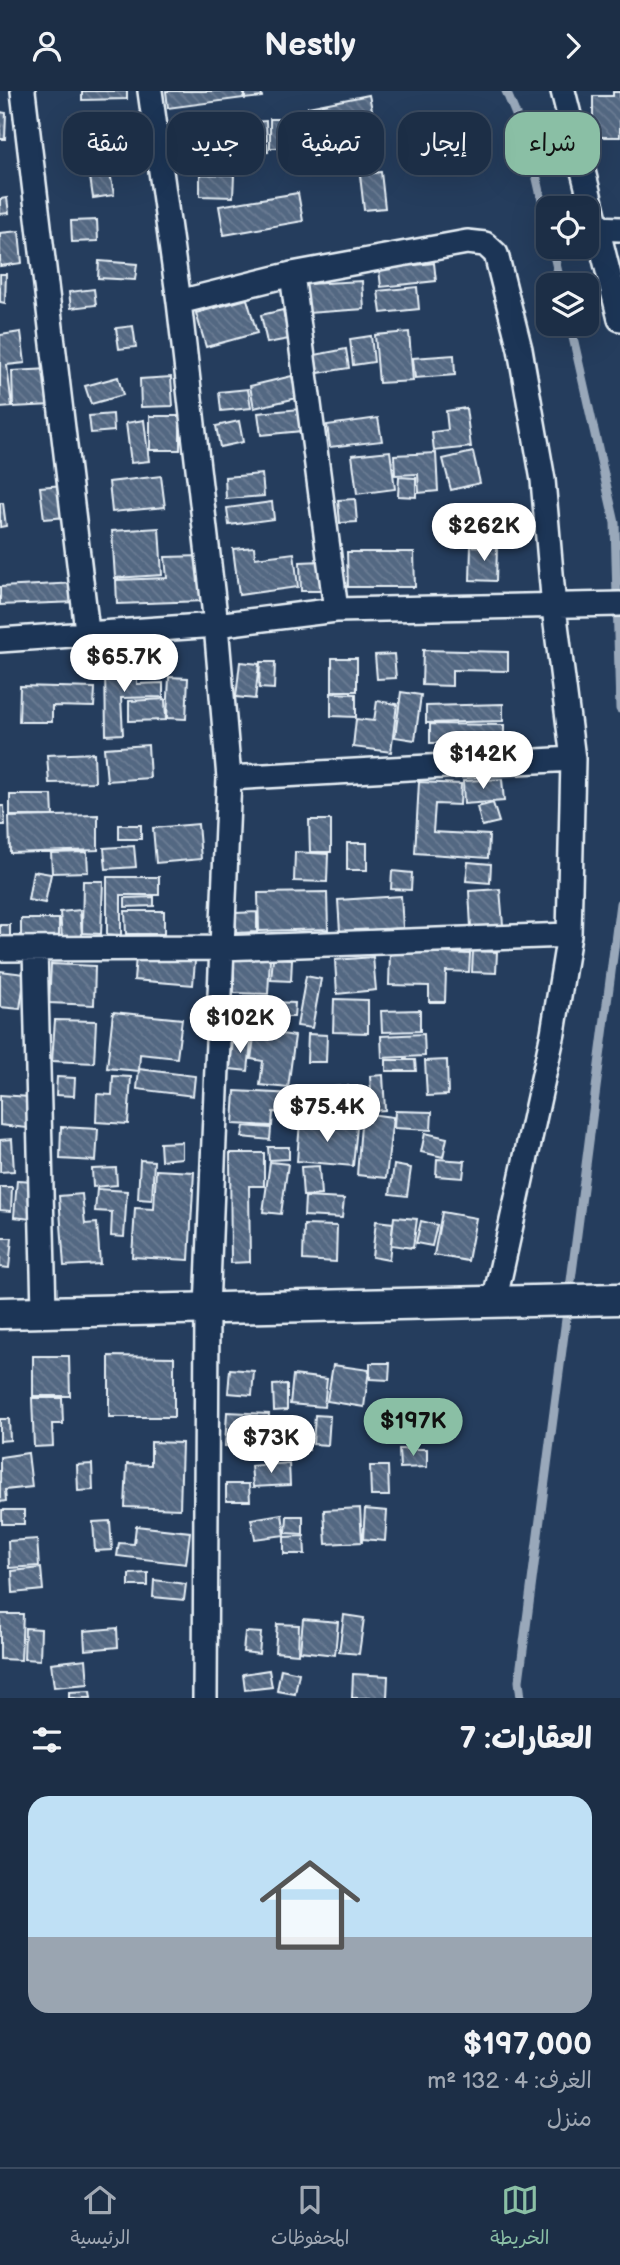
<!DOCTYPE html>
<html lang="ar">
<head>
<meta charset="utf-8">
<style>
	:root { --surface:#1c2e46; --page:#293a51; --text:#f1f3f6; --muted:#a0a8b3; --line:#3a4a5f; --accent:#8abfa5 }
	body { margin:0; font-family:"Balsamiq Sans","Playpen Sans Arabic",sans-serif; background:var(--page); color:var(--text); direction:rtl; height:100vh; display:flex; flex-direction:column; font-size:26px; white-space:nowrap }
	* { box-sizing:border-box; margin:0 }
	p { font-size:23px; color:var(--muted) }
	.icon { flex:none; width:38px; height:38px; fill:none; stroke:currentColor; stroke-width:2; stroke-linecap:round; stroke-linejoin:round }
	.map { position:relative; height:1607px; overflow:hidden; direction:ltr }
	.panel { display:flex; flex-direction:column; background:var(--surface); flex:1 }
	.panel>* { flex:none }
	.guide { position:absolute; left:21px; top:21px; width:579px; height:63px; direction:rtl; display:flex; gap:14px }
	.buttons { position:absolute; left:536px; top:105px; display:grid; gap:14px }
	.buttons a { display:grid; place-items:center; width:63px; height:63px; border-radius:14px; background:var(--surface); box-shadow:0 7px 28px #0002,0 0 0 2px var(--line); font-size:35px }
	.price { position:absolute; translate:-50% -60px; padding:0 16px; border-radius:24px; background:#fff; color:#222; font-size:23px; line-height:46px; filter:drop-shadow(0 2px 4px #0008) }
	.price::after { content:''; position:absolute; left:50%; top:42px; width:21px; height:16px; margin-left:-10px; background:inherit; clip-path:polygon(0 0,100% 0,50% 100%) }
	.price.on { background:var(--accent); color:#111 }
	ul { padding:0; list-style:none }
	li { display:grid; align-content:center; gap:14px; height:371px; padding:0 28px }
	li span { display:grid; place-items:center; height:217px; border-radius:21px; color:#555 }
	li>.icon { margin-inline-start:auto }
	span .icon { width:126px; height:126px; fill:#fffc; stroke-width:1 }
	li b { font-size:30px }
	h2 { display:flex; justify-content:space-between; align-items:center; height:84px; padding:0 28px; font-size:30px }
	.tag { padding:0 24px; border-radius:21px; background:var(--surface); box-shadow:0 7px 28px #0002,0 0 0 2px var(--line); font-size:24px; line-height:63px }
	.tag.on { background:var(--accent); color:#111 }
	header { display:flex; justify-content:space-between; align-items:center; height:91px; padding:0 28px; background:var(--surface); font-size:32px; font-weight:800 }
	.tab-bar { display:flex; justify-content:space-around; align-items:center; height:98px; border-top:2px solid var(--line); background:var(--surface); font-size:19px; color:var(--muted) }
	.tab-bar a { display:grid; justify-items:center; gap:4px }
	.tab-bar .on { color:var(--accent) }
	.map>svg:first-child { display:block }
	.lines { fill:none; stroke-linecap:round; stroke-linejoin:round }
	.stream { stroke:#99a8ba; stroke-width:9 }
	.building { fill:url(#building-back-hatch); stroke:#e8f1f8; stroke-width:2 }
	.minor-casing { stroke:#e8f1f8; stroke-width:28 }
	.tertiary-casing { stroke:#e8f1f8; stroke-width:35 }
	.minor { stroke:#1d3557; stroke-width:23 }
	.tertiary { stroke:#1d3557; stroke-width:30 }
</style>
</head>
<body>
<header><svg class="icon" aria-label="forward" viewBox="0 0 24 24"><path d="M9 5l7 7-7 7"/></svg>Nestly<svg class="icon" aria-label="person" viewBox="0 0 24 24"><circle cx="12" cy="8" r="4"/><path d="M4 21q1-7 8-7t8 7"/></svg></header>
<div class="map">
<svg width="620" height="1607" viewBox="0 0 620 1607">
	<defs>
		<pattern id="building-back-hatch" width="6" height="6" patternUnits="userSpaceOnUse" patternTransform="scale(1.75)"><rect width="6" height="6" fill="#536782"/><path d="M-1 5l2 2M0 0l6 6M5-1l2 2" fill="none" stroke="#6c7d94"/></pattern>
	</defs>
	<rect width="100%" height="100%" fill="#253d5d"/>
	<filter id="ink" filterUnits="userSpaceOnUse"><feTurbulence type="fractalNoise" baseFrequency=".0143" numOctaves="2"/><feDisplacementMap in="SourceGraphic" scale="14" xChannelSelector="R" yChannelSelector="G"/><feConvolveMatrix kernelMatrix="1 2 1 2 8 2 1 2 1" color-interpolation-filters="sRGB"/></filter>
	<g filter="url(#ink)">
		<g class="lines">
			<path class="stream" d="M506,0L530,57L548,136
				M552,156L561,194
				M570,233L615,432L620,618
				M521,1607L519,1590L620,812"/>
		</g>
		<path class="building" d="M82,0H127V8L82,9Z
			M166,0H243L244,7L168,17Z
			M245,0H261L262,6L245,8Z
			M613,1H620V46H593V5H613Z
			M369,4L377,43L359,46L355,28L312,36L308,16Z
			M0,21L6,22L5,48H0Z
			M70,25L105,27L103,61L68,59Z
			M270,28H309V57H270Z
			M266,30L267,49L230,52L228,33Z
			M353,32L356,48L317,54L315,37Z
			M227,46L230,80L209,81L207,47Z
			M267,52L268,61L237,63V54Z
			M109,76L114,104L93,107L89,79Z
			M381,81L385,117L364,119L360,84Z
			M200,83L234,84L233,106L200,105Z
			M298,102L303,130L224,144L219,115Z
			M7,107L9,122L0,123V108Z
			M97,129L98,150L72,151L71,130Z
			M19,140L22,172L0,175V142Z
			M99,170L137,173L135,189L98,187Z
			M434,172L436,190L381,196L379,178Z
			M0,183H6L5,212L0,211Z
			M362,190L364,218L308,222L306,193Z
			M417,196L419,218L381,222L378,200Z
			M94,198L96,214L71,217L69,201Z
			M247,208L257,242L206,256L196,222Z
			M283,219L289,248L267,252L261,224Z
			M133,235L136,256L119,258L116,237Z
			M21,241L25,272L7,274L12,316L0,317V244Z
			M409,241L413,290L379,292L375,244Z
			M371,245L374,271L353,274L350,248Z
			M346,258L349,277L318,282L315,264Z
			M454,264L455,284L415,287L413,267Z
			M50,278L52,314L13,316L12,280Z
			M292,285L297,307L254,317L250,295Z
			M118,286L123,304L91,313L85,295Z
			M171,286L173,315L141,316L140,288Z
			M248,298L251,317L221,320L219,301Z
			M466,317L471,356L434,360L432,341L448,339L446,320Z
			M300,318L302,340L261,344L258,322Z
			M113,323L114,340L91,342L89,325Z
			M150,325H180V359H150Z
			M378,327L382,350L330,356L327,334Z
			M144,329L149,370L131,372L126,332Z
			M239,330L243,351L220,356L216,335Z
			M390,360L395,398L357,403L352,364Z
			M473,361L480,392L451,399L443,368Z
			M436,362L438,400L419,402L418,383L395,384L394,364Z
			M262,383L264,405L226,408L225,386Z
			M161,385L165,416L112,421L109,391Z
			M399,386L416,387V406L398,405Z
			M63,394L67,426L44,428L40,396Z
			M355,408L357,431L340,432L338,409Z
			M272,411L274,428L229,434L227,417Z
			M0,412H3L6,435L0,436Z
			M486,416L488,433L454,438L451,420Z
			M159,437L162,484L115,487L112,440Z
			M471,455L497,456L496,490L470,489Z
			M254,456L255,467L294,462L298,496L239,504L233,458Z
			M347,461H414L415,496H348Z
			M203,465L205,510L117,513L116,489L167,487L165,466Z
			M322,470L323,500H301L300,471Z
			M77,492L78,511L0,514V496Z
			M423,559L508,561V580L452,579V595L422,594Z
			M394,563L396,587L377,588L375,564Z
			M332,567H357V600H332Z
			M240,571L259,573L255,608L236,606Z
			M260,571H275L274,598L259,597Z
			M137,575V593L163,592V606L121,607L123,643L106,644L105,576Z
			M169,586L188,587L186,628L167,627Z
			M20,595L95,597L94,616L52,615V631H19Z
			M401,601L421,604L415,649L395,646Z
			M331,602L356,603V626L331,625Z
			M165,608L166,629L129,630V610Z
			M377,610L397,613L391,661L353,656L356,628L374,630Z
			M503,613V630L426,632V615Z
			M430,633L504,634V652H430Z
			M148,654L150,687L107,690L104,657Z
			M94,662L95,691L49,692L47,664Z
			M502,688L504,710L464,713L463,690Z
			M419,691L461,693L460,714L435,713L433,741L489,744L488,767L415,762Z
			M10,704H52L53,725H10Z
			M493,712L499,731L482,735L477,716Z
			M0,715H4L5,734H0Z
			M98,724V759L10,762L9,726Z
			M309,729H331V761H310Z
			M198,733L201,768L156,772L153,737Z
			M119,734H141V748H119Z
			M347,752H367V779H347Z
			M134,755L136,776L106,778L104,757Z
			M87,761L88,781L52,782L51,762Z
			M295,761L328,763L327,791L294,790Z
			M468,771L491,773L490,792L466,790Z
			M33,780L51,783L45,812L28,809Z
			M392,780L412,782L411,799L391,798Z
			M107,786H159V804H121V844L107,843Z
			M83,790H103L101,843L82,842Z
			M500,798L503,834L471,836L469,800Z
			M327,801L328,838L259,840L258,802Z
			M401,805L403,837L340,841L338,809Z
			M154,806V815L125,816V807Z
			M80,819L82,845L62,847L60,821Z
			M125,820H164V843H126Z
			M257,821V841L236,842V822Z
			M21,828H59V848L21,847Z
			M0,834H10V848H0Z
			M390,860L470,863L469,881L446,880L445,911H429V895L389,894Z
			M473,860L497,861L496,882L472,881Z
			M136,865L195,870L193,894L134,889Z
			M373,866L376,899L337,903L335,869Z
			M234,867L270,868L268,903L234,902Z
			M273,867L292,868L291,890L271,889Z
			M51,873L95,875L94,914L49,912Z
			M0,880L25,883L20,918L0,916Z
			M306,885L321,888L312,937L297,935Z
			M334,908L368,909V942L333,941Z
			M272,911L295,912L294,926H271Z
			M420,919V940L382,941L381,920Z
			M113,921L182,928L177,967L140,963L139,980L107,977Z
			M55,929L96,930L94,972L52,970Z
			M255,939L295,945L288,997L260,994L263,970L251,968Z
			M308,943L327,944L326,971H307Z
			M424,943L425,965L382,967L381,945Z
			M233,949L251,951L248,980L230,978Z
			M386,969H415L416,980H386Z
			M447,969L448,1004L427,1005L425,970Z
			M139,978L195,985L193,1005L137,998Z
			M383,984L385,1019L372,1020L370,985Z
			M113,985L131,986L128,1033L96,1031L97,1003L112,1004Z
			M57,986L75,987L74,1005L56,1004Z
			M348,995L350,1018L303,1020L302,998Z
			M235,1000L295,1003L294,1022L273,1021L272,1035L233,1033Z
			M0,1004L30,1006L27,1037L0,1034Z
			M395,1020L432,1021L431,1039L394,1037Z
			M362,1022L393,1026L386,1087L357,1084Z
			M300,1030L357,1036L353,1075L297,1070Z
			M244,1035L271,1037L270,1049L242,1046Z
			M61,1036L98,1038L96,1070L60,1068Z
			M425,1042L447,1047L443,1066L421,1061Z
			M12,1048L14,1080L0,1081V1049Z
			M182,1051V1067L161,1069L160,1052Z
			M268,1056H289V1068L269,1069Z
			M230,1062H264V1095H249L250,1171L231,1172Z
			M437,1068L465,1070L463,1087L436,1085Z
			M140,1069L154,1070L152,1109L138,1108Z
			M270,1071L288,1073L281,1123L263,1121Z
			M394,1074L411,1077L407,1105L390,1103Z
			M319,1075L321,1104L303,1105L301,1076Z
			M116,1077L117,1094L93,1096L92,1078Z
			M156,1079L194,1081L189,1169L132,1166L135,1117L154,1118Z
			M17,1089L35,1090L31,1128L14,1126Z
			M0,1096H12L11,1120L0,1119Z
			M97,1098L127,1100L124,1146L111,1145L112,1121L95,1120Z
			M82,1103L85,1133L97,1132L100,1173L64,1175L59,1105Z
			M305,1106L344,1108L342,1127L304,1125Z
			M442,1121L476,1127L468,1170L434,1164Z
			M394,1126L417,1128L413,1157L391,1154Z
			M376,1130L393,1132L389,1169L372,1166Z
			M421,1130L437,1134L432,1155L416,1152Z
			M304,1134L337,1135L336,1171L303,1169Z
			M0,1147H12L9,1177L0,1176Z
			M33,1265H69L70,1305H33Z
			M109,1265L174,1266V1326H109Z
			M370,1272H390L389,1289L370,1288Z
			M333,1274L369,1279L364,1316L327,1310Z
			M230,1278L254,1280L252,1304L228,1302Z
			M293,1284L327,1288L324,1316L290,1313Z
			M287,1293V1319L274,1320L273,1294Z
			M32,1307H62L63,1333H52L53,1355L34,1356Z
			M227,1321L269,1323L267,1357L225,1355Z
			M315,1324L330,1325L328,1354L313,1353Z
			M0,1328H9L10,1349L0,1350Z
			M290,1338H309V1359H290Z
			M151,1351L182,1352L180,1418L125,1416L127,1373L151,1374Z
			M399,1358H427V1376L400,1377Z
			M28,1362L32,1396L5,1399L6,1410L0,1411V1366Z
			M289,1372L290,1394L253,1396L251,1375Z
			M92,1373L93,1399L78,1400L77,1374Z
			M370,1375H388L389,1405H371Z
			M226,1393H249L250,1410H226Z
			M360,1417L362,1451L326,1453L324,1419Z
			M365,1418L387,1420L385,1450L363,1448Z
			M2,1419H24V1433H2Z
			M282,1423L285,1444L255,1448L251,1428Z
			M287,1425H303V1443L286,1442Z
			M110,1430L112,1459L95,1460L93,1431Z
			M136,1435L190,1441L186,1473L117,1465L119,1452L134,1453Z
			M304,1445L305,1463H284V1446Z
			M37,1448L39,1475L9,1477L8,1450Z
			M41,1477L43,1499L13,1502L12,1480Z
			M148,1482V1495H129V1483Z
			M154,1489L186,1493L184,1509L153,1506Z
			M0,1523H23L21,1569L0,1568Z
			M344,1524L364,1527L359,1563L339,1561Z
			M303,1528L338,1531L335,1564L300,1560Z
			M277,1533L299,1534L298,1563L275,1561Z
			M25,1537L41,1538L40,1569L24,1568Z
			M117,1537L118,1556L85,1559L84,1540Z
			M245,1541L261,1542L259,1563L243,1561Z
			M86,1568L88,1593L54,1596L51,1572Z
			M281,1578L299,1582L295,1603L277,1600Z
			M269,1579L272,1596L245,1599L243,1583Z
			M353,1583L388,1585L387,1607H352Z
			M90,1600L91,1607H69V1601Z"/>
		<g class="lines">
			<g class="minor-casing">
				<path id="minor" d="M23,0L87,540
					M150,0L179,211L216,534L229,687L207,1217L205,1607
					M563,0L620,228
					M596,137L620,138
					M292,183L336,519
					M179,211L292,183L467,151L485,153L496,163L520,258L543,389L554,517L573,668L569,844L553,942L494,1212
					M0,549L216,534L336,519L620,513
					M229,687L573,668
					M0,858L221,857L569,844
					M35,858L44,1220"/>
			</g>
			<g class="tertiary-casing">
				<path id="tertiary" d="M0,1222L620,1208"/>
			</g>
			<use href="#minor" class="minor"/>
			<use href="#tertiary" class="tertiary"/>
		</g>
	</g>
</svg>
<div class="buttons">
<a><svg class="icon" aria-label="locate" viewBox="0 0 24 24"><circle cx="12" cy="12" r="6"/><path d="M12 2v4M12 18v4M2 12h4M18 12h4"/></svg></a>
<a><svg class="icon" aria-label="layers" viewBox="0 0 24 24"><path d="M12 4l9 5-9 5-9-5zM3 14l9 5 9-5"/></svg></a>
</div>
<b class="price" style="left:484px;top:472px">$262K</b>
<b class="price" style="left:124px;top:603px">$65.7K</b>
<b class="price" style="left:483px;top:700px">$142K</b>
<b class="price" style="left:240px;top:964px">$102K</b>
<b class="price" style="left:327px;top:1053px">$75.4K</b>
<b class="price on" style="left:413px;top:1367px">$197K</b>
<b class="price" style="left:271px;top:1384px">$73K</b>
<div class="guide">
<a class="tag on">شراء</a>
<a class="tag">إيجار</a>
<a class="tag">تصفية</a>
<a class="tag">جديد</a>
<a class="tag">شقة</a>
</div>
</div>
<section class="panel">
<h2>العقارات: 7<svg class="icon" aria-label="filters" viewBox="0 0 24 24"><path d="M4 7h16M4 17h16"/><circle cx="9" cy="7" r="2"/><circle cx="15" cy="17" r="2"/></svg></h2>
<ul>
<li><span style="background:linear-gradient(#bfe0f5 65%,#9aa5b1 0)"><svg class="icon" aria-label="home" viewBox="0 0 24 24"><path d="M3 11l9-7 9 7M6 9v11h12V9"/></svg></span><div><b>$197,000</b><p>الغرف: 4 · 132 m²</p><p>منزل</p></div></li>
</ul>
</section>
<nav class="tab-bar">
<a class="on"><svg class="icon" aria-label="map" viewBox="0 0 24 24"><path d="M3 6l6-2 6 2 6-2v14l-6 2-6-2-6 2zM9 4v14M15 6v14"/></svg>الخريطة</a>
<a><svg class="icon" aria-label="saved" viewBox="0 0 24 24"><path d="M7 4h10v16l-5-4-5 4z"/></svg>المحفوظات</a>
<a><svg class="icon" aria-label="home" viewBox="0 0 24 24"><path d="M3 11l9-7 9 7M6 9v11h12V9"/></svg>الرئيسية</a>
</nav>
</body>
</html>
